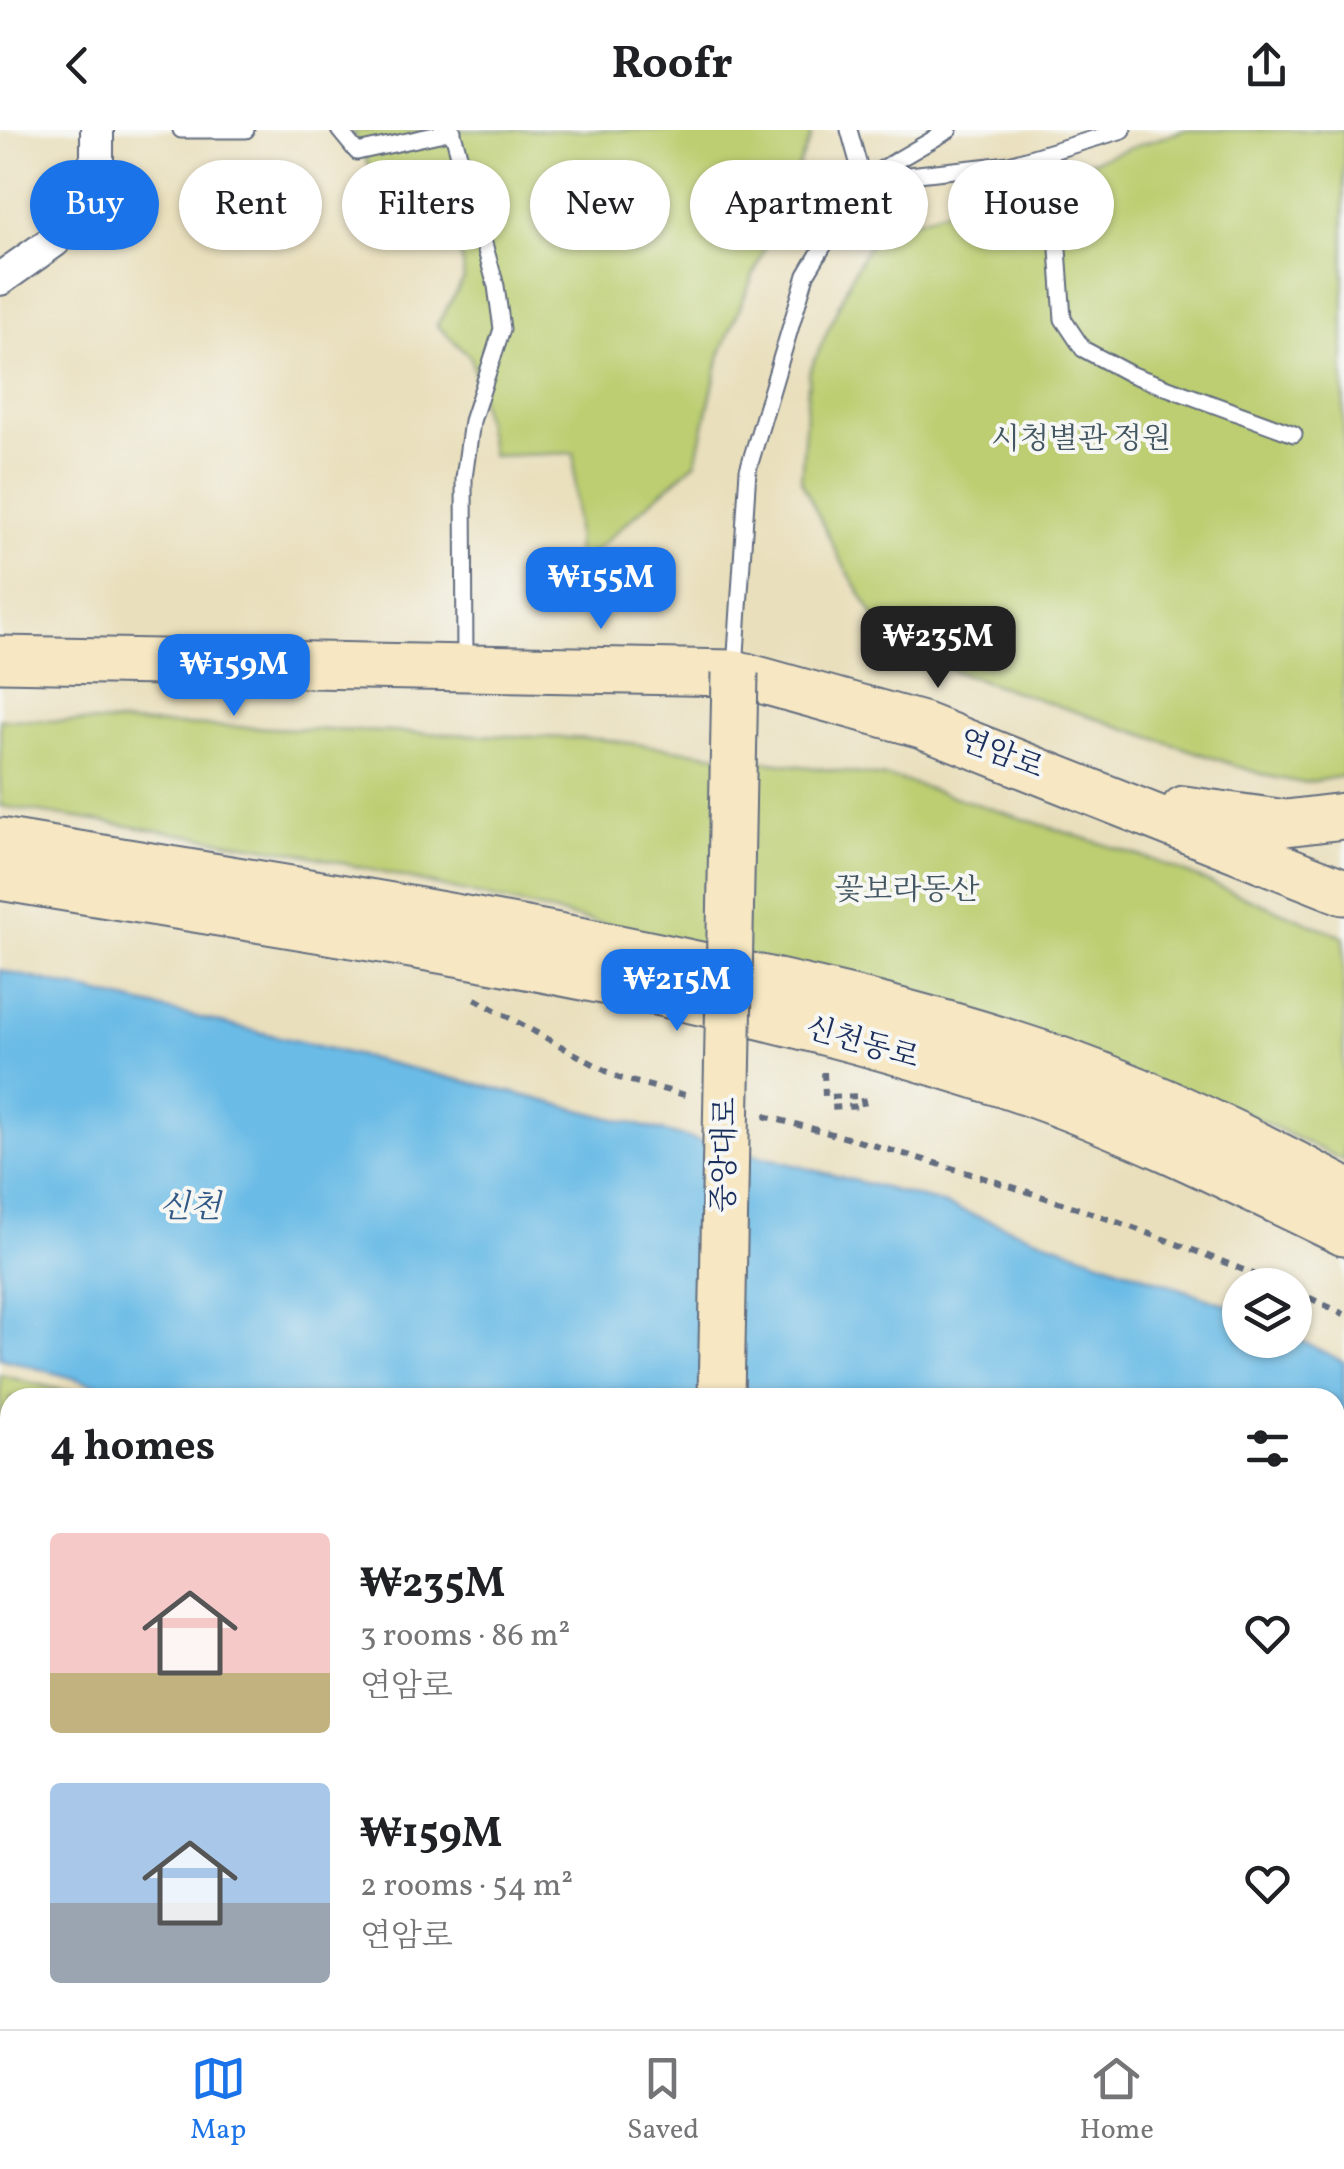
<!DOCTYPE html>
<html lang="en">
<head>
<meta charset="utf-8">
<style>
	:root { --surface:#fff; --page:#f2f2f2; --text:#202124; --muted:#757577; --line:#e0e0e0; --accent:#1a73e8 }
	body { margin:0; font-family:Vollkorn,"Noto Serif KR",serif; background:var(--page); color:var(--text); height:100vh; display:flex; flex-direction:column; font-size:38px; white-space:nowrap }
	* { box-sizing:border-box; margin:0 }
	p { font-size:32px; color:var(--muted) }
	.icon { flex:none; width:55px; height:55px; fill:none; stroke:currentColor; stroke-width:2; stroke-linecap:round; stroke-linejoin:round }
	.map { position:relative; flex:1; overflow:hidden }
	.details { position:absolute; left:0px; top:1258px; width:1345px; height:642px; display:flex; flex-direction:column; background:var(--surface); border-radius:30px 30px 0 0; box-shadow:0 2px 8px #0004 }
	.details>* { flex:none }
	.banner { position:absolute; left:30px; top:30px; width:1285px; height:90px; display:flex; gap:20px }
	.fabs { position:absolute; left:1222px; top:1138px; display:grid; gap:20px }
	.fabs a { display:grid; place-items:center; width:90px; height:90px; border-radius:50%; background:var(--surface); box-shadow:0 2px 8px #0004; font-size:50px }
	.price { position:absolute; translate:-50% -85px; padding:0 22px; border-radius:20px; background:var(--accent); color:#fff; font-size:32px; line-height:65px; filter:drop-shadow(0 2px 5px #0008) }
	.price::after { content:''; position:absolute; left:50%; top:60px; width:30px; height:22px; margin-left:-15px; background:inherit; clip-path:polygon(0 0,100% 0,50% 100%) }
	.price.selected { background:#222; color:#fff }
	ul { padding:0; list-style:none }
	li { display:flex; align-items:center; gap:30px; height:250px; padding:0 50px }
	li span { display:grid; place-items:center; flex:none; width:280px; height:200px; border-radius:10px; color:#555 }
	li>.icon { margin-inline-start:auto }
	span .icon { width:120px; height:120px; fill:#fffc; stroke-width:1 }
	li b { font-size:42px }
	h2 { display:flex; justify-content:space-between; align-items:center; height:120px; padding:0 50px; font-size:42px }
	.chip { padding:0 35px; border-radius:45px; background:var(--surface); box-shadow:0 2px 8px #0004; font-size:35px; line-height:90px }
	.chip.selected { background:var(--accent); color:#fff }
	header { display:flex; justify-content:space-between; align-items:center; height:130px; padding:0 50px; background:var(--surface); font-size:45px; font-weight:700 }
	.menu { display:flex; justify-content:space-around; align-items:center; height:140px; border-top:2px solid var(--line); background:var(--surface); font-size:28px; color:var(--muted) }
	.menu a { display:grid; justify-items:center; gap:5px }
	.menu .selected { color:var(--accent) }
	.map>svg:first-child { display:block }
	.green { fill:#bcce71; stroke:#6c7e68; stroke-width:2.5 }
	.water { fill:#6bbbe6; stroke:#4375a2; stroke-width:2.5 }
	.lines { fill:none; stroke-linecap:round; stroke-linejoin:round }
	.lane-casing { stroke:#636d7f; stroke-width:19 }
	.street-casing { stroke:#636d7f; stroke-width:36 }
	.secondary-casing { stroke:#636d7f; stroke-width:49 }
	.highway-casing { stroke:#636d7f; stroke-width:59 }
	.path { stroke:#636d7f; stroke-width:6; stroke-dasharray:8 8; stroke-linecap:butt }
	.lane { stroke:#fff; stroke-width:15 }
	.street { stroke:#fff; stroke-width:32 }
	.secondary { stroke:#f7e8c3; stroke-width:45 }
	.highway { stroke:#ebc669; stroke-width:55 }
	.secondary-bridge-casing { stroke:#636d7f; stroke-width:49; stroke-linecap:butt }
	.secondary-bridge { stroke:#f7e8c3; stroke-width:45 }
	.labels { text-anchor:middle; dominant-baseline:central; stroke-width:8; stroke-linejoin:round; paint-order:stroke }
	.park-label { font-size:30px; fill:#435763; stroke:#f6f6f2 }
	.street-label { font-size:30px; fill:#1b2f5e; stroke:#f6f6f2 }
	.water-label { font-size:32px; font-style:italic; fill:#335987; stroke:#f6f6f2 }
</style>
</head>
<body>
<header><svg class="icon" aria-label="back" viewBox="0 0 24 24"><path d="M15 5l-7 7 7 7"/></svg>Roofr<svg class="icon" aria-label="share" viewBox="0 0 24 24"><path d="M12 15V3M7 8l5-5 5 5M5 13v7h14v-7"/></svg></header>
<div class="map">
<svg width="1344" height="1899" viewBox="0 0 1344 1899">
	<rect width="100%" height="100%" fill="#f6f6f2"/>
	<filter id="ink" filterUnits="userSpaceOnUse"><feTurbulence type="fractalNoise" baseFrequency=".01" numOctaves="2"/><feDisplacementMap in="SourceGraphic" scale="20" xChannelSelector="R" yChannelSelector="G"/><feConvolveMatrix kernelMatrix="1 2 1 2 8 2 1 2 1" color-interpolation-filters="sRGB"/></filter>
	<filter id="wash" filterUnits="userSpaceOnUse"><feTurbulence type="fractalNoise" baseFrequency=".0048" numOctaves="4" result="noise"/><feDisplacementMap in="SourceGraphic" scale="40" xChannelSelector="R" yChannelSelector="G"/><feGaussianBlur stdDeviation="2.25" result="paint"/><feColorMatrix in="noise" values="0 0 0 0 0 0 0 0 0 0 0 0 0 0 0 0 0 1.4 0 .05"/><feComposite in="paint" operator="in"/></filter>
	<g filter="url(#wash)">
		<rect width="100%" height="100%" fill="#e9dfbc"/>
		<path class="green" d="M353,0H810L811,7L720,225L696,332L577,436L574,323L492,326L471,228L437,195L464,149L457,95L395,59L369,37Z
			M1184,0H1344V646L1303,653L1267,646L895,521L840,429L801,350L809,243L853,143L875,104Z
			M0,589L599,609L898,649L1156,731L1344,807V1031L1238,980L835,848L295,722L0,676Z
			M0,1245L89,1267L10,1268V1461L0,1459Z
			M1335,1679L1344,1684V1899H1208L1196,1890H1335Z"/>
		<path class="water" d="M0,840L518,964L934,1071L1227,1175L1240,1181V1210L1295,1208L1344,1232V1631L1335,1626V1268H146L0,1228Z"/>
	</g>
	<g filter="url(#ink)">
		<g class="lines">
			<g class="lane-casing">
				<path id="lane" d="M181,0H246
					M339,0L357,22L453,1
					M452,0L496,156L502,199L472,291L464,348L465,532
					M849,0L863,50L1009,34L1123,0
					M1028,29L1056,91L1063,189L1083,219L1130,244L1294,304
					M735,539L748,340L806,145L863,50L949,0"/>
			</g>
			<g class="street-casing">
				<path id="street" d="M0,149L54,111L97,29V0
					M0,1388L10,1389
					M0,1623L10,1626
					M186,1890V1899"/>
			</g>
			<g class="secondary-casing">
				<path id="secondary" d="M0,529L735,543L922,595L1344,762
					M1184,679L1286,693L1344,686
					M0,711C231,750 462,784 691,833C799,856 908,880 1013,914C1128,950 1239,1003 1344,1060
					M0,747C337,804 679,848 1005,955C1122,994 1233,1049 1344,1103
					M921,1890L938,1899
					M1170,1890L1182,1899
					M705,1899V1890
					M788,1899L804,1890"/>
			</g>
			<g class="highway-casing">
				<path id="highway" d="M0,1436L10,1439
					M0,1487L10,1491
					M0,1565L10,1569
					M982,1890L998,1899
					M1071,1890L1086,1899"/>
			</g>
			<path class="path" d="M475,869L619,948L689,966
				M824,942L825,967L862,966L864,976L826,978
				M764,986C940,1031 1113,1085 1280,1155
				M1295,1161L1344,1184
				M0,1300L10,1304
				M1290,1890L1303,1899"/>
			<use href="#lane" class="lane"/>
			<use href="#street" class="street"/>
			<use href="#secondary" class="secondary"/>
			<use href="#highway" class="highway"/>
			<g class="secondary-bridge-casing">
				<path id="secondary-bridge" d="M721,1268L735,543"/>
			</g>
			<use href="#secondary-bridge" class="secondary-bridge"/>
		</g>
	</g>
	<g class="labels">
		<g class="park-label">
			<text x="1081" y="310">시청별관 정원</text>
			<text x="907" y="761">꽃보라동산</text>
		</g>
		<g class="street-label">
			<text transform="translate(1001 625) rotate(21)">연암로</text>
			<text transform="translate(862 914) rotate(16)">신천동로</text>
			<text transform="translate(726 1025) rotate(-89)">중앙대로</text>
		</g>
		<g class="water-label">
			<text x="190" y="1079">신천</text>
		</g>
	</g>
</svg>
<div class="fabs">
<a><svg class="icon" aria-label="layers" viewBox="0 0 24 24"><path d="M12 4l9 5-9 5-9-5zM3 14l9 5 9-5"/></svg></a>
</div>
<b class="price" style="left:601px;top:502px">₩155M</b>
<b class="price selected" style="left:938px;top:561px">₩235M</b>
<b class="price" style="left:234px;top:589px">₩159M</b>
<b class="price" style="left:677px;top:904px">₩215M</b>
<div class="banner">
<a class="chip selected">Buy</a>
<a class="chip">Rent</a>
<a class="chip">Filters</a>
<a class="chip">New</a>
<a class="chip">Apartment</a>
<a class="chip">House</a>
</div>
<section class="details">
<h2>4 homes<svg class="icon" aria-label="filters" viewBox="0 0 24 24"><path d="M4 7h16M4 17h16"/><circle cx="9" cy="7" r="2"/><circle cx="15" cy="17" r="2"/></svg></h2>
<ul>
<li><span style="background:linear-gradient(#f6c9c9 70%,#c2b280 0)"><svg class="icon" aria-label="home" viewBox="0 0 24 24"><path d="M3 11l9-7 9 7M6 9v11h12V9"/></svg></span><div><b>₩235M</b><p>3 rooms · 86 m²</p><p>연암로</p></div><svg class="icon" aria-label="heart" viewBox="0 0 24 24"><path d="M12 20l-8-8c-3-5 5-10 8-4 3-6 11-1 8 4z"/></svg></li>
<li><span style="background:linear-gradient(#a9c7e8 60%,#9aa5b1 0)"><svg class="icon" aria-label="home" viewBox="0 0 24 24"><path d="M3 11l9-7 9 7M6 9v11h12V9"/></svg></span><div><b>₩159M</b><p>2 rooms · 54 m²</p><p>연암로</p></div><svg class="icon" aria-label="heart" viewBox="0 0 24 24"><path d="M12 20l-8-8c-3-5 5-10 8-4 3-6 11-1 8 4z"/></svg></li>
</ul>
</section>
</div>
<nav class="menu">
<a class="selected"><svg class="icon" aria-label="map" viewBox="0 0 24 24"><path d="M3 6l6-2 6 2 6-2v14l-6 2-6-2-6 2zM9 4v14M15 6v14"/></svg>Map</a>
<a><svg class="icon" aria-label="saved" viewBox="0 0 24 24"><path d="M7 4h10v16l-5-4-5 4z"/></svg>Saved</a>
<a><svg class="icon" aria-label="home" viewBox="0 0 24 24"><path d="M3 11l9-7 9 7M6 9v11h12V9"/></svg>Home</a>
</nav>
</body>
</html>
